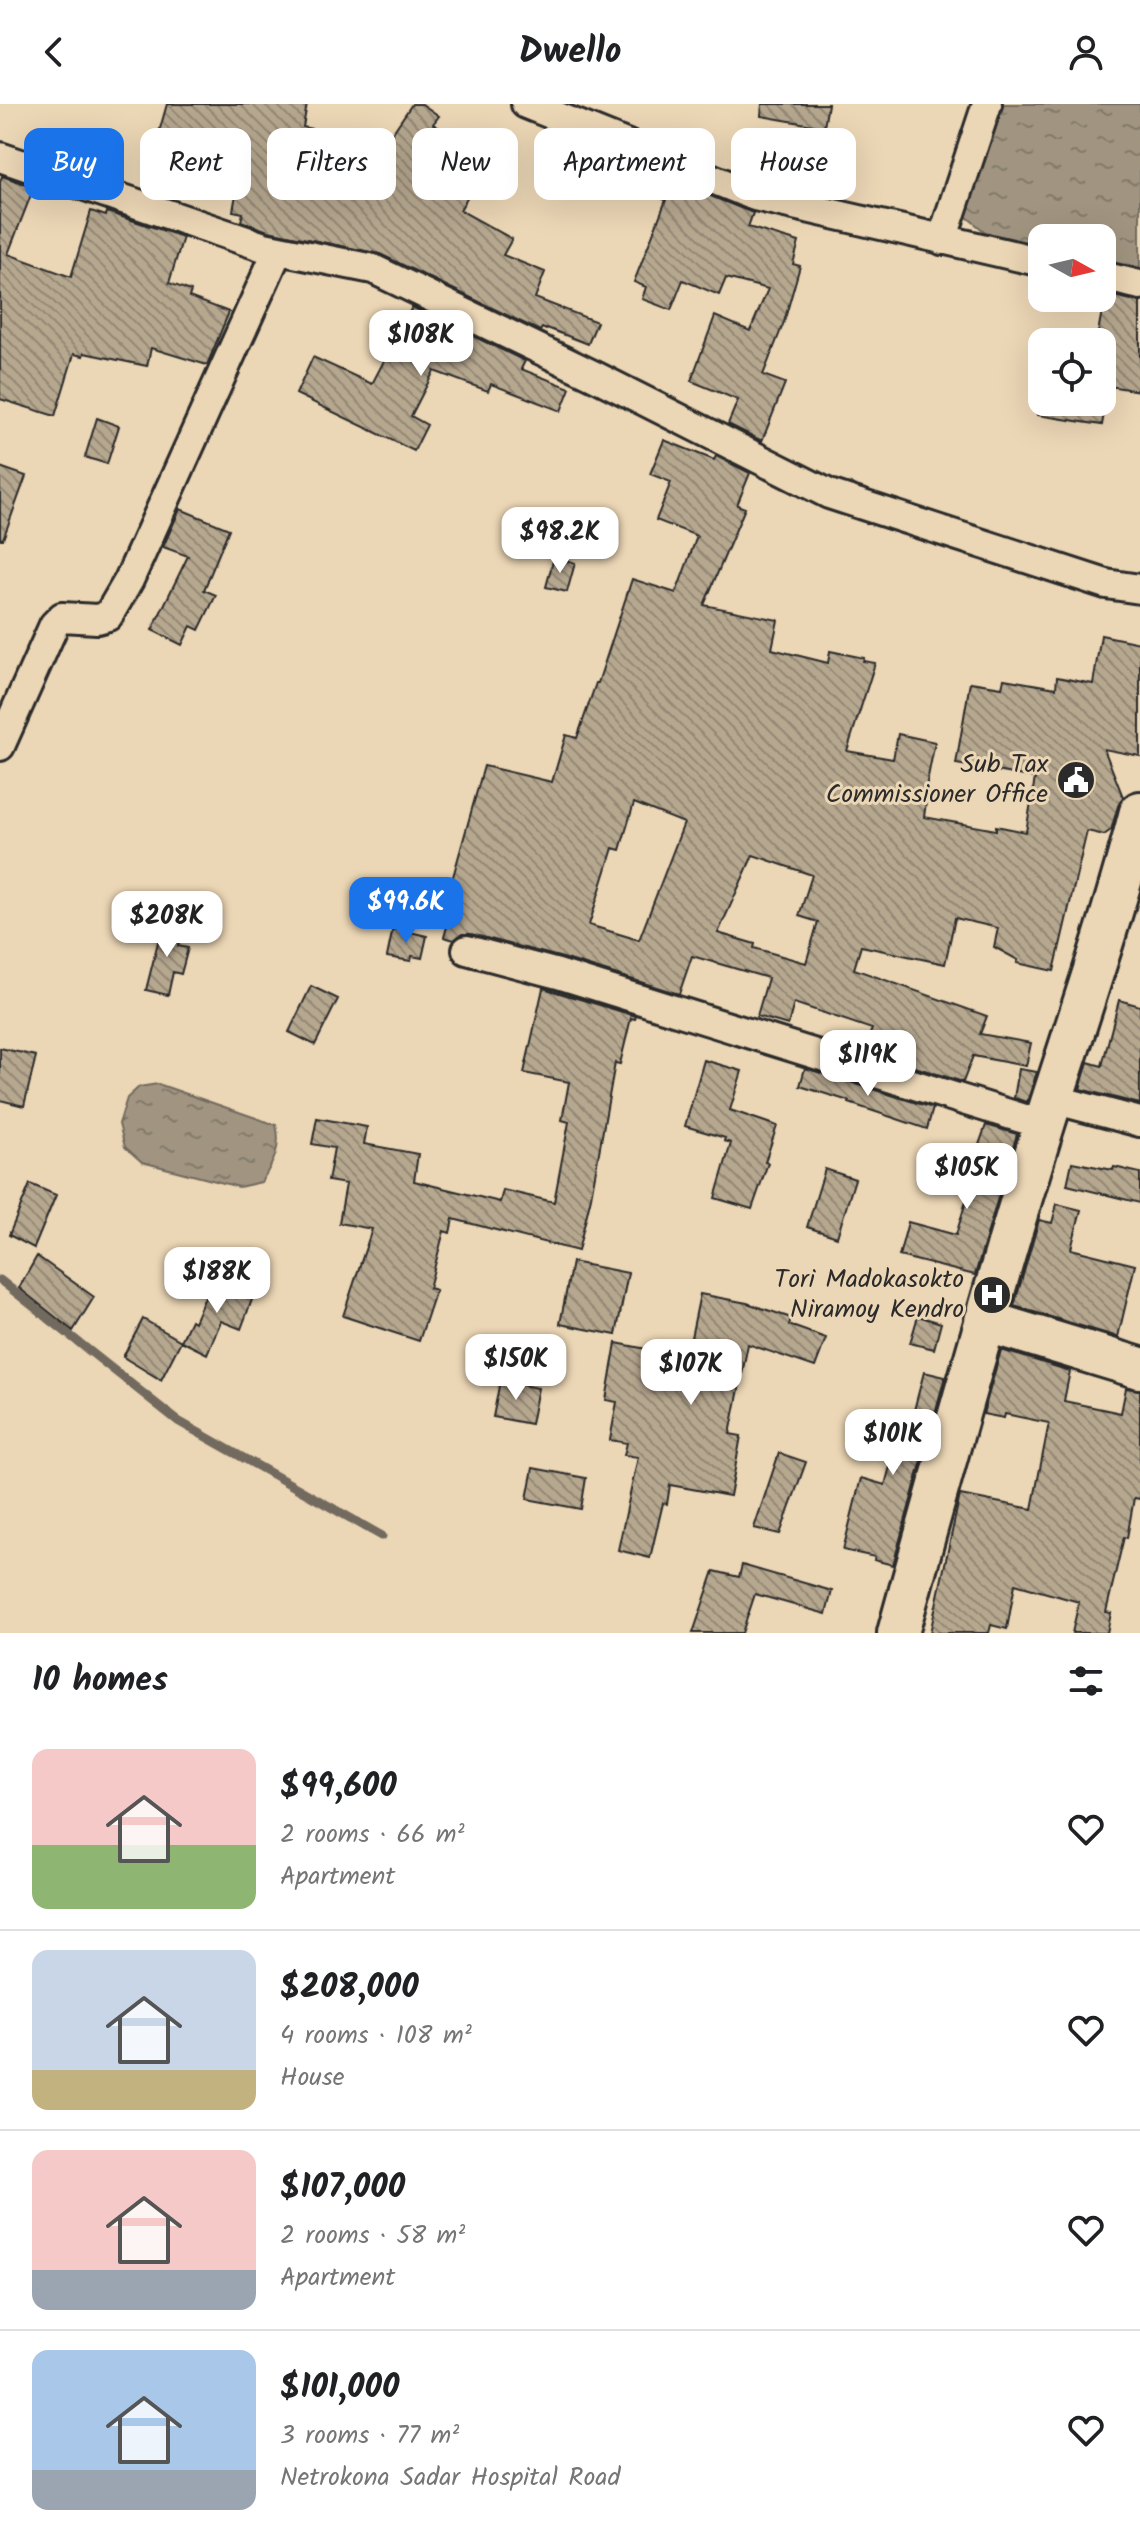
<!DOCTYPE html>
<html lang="en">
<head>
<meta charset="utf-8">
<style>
	:root { --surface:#fff; --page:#f2f2f2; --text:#202124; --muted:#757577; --line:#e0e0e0; --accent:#1a73e8 }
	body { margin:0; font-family:Kalam,sans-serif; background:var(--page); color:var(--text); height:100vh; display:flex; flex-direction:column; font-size:30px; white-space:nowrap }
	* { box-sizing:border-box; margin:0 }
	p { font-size:26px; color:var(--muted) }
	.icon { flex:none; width:44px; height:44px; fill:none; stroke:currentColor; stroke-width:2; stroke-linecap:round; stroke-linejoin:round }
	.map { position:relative; height:1529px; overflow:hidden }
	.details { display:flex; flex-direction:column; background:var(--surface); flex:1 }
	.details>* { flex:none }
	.hud { position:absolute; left:24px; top:24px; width:1092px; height:72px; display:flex; gap:16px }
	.needle { width:52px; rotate:98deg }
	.controls { position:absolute; left:1028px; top:120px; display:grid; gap:16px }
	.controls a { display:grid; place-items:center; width:88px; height:88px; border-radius:16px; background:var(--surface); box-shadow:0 8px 32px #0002; font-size:40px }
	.price { position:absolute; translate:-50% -68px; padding:0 18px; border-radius:16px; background:#fff; color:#222; font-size:26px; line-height:52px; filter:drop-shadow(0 2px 4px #0008) }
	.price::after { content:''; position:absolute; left:50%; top:48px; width:24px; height:18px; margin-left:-12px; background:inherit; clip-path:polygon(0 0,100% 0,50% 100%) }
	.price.active { background:var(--accent); color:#fff }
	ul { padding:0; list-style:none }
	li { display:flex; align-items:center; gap:24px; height:200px; padding:0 32px }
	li+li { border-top:2px solid var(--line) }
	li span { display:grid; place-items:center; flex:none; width:224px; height:160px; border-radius:16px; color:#555 }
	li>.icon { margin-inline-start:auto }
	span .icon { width:96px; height:96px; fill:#fffc; stroke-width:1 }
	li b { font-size:34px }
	h2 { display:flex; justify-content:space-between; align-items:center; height:96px; padding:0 32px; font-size:34px }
	.pill { padding:0 28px; border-radius:16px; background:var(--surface); box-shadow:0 8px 32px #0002; font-size:28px; line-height:72px }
	.pill.active { background:var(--accent); color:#fff }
	header { display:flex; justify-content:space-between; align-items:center; height:104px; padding:0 32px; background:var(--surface); font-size:36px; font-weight:800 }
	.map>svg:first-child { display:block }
	.water { fill:url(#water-ripples); stroke:#726b5f; stroke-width:2 }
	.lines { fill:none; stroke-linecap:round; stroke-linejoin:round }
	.stream { stroke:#726b5f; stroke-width:9 }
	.building { fill:url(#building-back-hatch); stroke:#2b2b2b; stroke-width:2; fill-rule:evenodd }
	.street-casing { stroke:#2b2b2b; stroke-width:34 }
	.secondary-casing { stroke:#2b2b2b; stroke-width:46 }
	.street { stroke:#ebd6b5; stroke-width:28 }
	.secondary { stroke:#ebd6b5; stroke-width:40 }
	.labels { text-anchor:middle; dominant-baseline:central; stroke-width:6; stroke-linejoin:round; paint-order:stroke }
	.poi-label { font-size:26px; fill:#2b2b2b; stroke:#ebd6b5; text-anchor:end }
</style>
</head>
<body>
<header><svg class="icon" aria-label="back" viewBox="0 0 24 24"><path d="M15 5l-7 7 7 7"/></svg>Dwello<svg class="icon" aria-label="person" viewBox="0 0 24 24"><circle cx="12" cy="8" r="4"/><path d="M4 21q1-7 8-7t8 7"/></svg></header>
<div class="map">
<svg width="1140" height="1529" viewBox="0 0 1140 1529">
	<defs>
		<pattern id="water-ripples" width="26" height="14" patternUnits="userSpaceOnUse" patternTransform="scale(2)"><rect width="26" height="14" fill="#a19581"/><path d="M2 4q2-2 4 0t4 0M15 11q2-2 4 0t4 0" fill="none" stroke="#837a6a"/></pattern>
		<pattern id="building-back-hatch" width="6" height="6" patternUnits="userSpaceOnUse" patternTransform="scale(2)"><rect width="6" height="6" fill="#b6a78f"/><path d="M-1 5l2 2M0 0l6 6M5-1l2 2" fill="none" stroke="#948875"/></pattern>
	</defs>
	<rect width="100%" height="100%" fill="#ebd6b5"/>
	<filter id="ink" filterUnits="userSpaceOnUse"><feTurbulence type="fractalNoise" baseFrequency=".0125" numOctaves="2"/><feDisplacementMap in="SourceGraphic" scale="16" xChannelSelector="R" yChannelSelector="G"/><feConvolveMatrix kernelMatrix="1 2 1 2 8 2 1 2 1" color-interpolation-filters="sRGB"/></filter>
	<g filter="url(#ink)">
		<path class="water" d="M1001,0H1140V166L1102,159V134H1042V145L989,131L967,113L966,87Z
			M158,980L276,1021C282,1043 273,1060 261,1078L239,1083L142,1058L125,1043L119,1020L127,994L139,983Z"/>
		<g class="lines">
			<path class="stream" d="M0,1176L178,1317L382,1432"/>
		</g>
		<path class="building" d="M167,0H307L303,23L317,26L316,31L379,49L412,0H422L439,12L433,20L489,54L460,106L512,135L503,151L545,168L535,194L597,218L588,240L547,224L546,226L542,224L540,227L380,150L268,127L241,117L243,109L233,107L237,85L201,79L203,67L152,53Z
			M762,0H828L824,23L761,12Z
			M578,39L753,109L748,123L799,138L793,160L800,162L784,218L763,271L785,279L762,337L728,320L738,296L691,277L715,212L750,227L768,185L726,174L719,191L683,176L671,206L642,195L646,183L634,178L666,96L609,74L602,91L578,82L571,97L549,88L559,63L568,66Z
			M2,72L34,83L8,150L71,173L91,107L106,112L107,108L183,133L169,179L191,187L189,193L229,208L207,261L151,244L147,262L84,249L83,252L74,250L55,312L0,295V78Z
			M1105,190L1140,198V287L1102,281V238H1099L1100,234H1097Z
			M412,203L525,257L521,265L570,284L561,307L491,280L488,287L434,267L411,312L427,321L414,347L296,290L313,253L372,280Z
			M1038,298H1106L1102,321L1037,311Z
			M97,314L119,322L107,360L85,353Z
			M664,336L714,356L716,352L750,369L737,401L745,404L704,501L778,516L772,545L828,559L830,547L864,554L863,557L875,559L847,647L893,655L898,630L935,638L923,698H926L924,713L996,726V722L1026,728L1035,674L956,660L970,578L1002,583L1004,575L1056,584L1057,573L1093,580L1101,531L1140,539V652L1104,645L1123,693L1118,702L1111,726L1104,731L1087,727L1054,867L1017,859L1018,856L994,843L998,824L955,814L945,860L861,842L854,865L987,912L980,930L1031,939L1026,962L973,952L963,978L863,947L872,925L794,899L788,921L757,912L768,874L692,852L679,890L563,854L471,830H462L454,836L444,833L457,789L449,787L484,662L552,678L566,631L577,634L596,579H598L632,475L676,489L697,432L656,416L671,378L650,370ZM634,699L684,719L639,836L589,821L613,744L620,746ZM753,751L812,771L799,812L818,818L806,859L754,844L755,840L718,829Z
			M0,363L26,372L3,435H0Z
			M180,405L229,425L204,486L216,491L199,526L191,522L182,541L152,526L188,452L163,443Z
			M554,453L575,459L567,488L546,483Z
			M163,818L182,823L178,842L188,844L181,870L173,868L168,891L146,886Z
			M393,824L427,832L422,854L412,852L411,857L387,853Z
			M311,882L338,895L315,941L289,928Z
			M543,884L636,912L635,915L631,914L620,960L615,959L591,1093L578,1147L453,1115L450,1129L444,1127L429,1184L436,1186L419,1237L343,1212L372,1125L339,1119L346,1080L328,1077L334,1044L312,1040L317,1014L367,1023L364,1040L418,1050L414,1077L500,1098L503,1086L554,1098L569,1018L562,1016L569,978L524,969Z
			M1119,896L1140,902V1000L1080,985L1088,958L1102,962Z
			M0,944L36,952L24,1002L0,996Z
			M704,956L742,967L730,1006L777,1022L765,1058L768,1059L752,1105L715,1094L731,1039L724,1037L725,1034L685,1022Z
			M805,964L933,1004L927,1025L849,999V997L800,982Z
			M1019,965L1037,968L1027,998L1014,994Z
			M986,1021L1017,1030L975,1171L899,1152L908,1118L956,1131L971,1080L966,1078Z
			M1072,1058L1113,1066L1114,1063L1140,1069V1099L1067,1081Z
			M825,1065L855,1075L837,1133L807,1123Z
			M30,1080L56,1091L34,1144L9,1131Z
			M1057,1100L1081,1106L1071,1145L1135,1161L1118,1233L1014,1202L1039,1116L1052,1119Z
			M37,1152L94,1193L73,1227L19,1184Z
			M572,1158L628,1169L616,1231L560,1220Z
			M212,1177L253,1193L241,1225L221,1217L207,1250L181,1237L191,1216L194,1218Z
			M700,1190L747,1199L791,1214L789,1221L826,1234L815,1263L748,1240L730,1330L741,1332L730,1392L670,1381L667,1400L663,1399L650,1454L618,1446L638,1353L624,1351L627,1339L610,1336L617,1298L606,1296L616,1239L687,1253Z
			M918,1212L941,1219L934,1245L910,1239Z
			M143,1215L181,1237L161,1276L123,1253Z
			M1001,1246L1070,1267L1064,1297L1121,1309L1126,1284L1140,1286V1395L1134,1394L1127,1434L1124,1433L1106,1508L1111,1509L1107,1529H1072L1079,1498L1015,1480L1007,1525L991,1521L989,1529H930L960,1391L1032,1405L1049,1319L1005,1310L1004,1314L983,1310Z
			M924,1268L945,1273L893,1461L874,1456L875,1453L843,1446L861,1374L885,1381L897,1336L864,1327L871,1303L912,1314Z
			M500,1277L538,1284L531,1320L493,1313Z
			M779,1349L806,1358L780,1430L754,1424Z
			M533,1364L586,1374L581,1405L527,1395Z
			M742,1461L832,1487L826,1510L755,1490L742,1529H693L714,1467L739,1473Z"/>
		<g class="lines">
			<g class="street-casing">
				<path id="street" d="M526,0L755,92L1042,158
					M0,53L264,143L373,165L597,273L829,390L1106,480L1140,485
					M942,136L987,0
					M1102,172L1140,181
					M0,642L54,521L62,513L97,515L108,512L129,476L278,146
					M467,846L558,870L1044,1021
					M1053,995L1140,1018"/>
			</g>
			<g class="secondary-casing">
				<path id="secondary" d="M985,1217L1140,1264
					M898,1529C945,1359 992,1189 1044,1021C1077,917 1113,814 1140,708"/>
			</g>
			<use href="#street" class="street"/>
			<use href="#secondary" class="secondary"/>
		</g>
	</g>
	<defs>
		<g id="civic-disc" transform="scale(2)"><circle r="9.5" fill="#2b2b2b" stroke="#ebd6b5"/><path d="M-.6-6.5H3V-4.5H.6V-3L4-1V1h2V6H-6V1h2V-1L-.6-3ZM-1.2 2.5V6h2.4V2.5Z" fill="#fff"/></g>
		<g id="hospital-disc" transform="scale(2)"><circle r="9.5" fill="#2b2b2b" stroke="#ebd6b5"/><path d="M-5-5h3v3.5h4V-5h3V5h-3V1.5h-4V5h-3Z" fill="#fff"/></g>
	</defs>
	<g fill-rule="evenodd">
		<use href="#civic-disc" x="1076" y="676"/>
		<use href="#hospital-disc" x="992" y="1191"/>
	</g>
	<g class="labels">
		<g class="poi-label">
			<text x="1048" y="661">Sub Tax<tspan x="1048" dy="30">Commissioner Office</tspan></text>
			<text x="964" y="1176">Tori Madokasokto<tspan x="964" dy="30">Niramoy Kendro</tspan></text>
		</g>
	</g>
</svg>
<div class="controls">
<a><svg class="needle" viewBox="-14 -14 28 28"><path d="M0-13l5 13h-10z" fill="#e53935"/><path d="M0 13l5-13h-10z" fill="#757577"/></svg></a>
<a><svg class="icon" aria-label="locate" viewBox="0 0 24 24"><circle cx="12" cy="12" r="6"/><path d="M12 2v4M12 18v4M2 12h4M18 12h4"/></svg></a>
</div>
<b class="price" style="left:421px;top:274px">$108K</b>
<b class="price" style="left:560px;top:471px">$98.2K</b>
<b class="price active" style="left:406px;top:841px">$99.6K</b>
<b class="price" style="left:167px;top:855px">$208K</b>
<b class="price" style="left:868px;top:994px">$119K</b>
<b class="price" style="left:967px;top:1107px">$105K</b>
<b class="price" style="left:217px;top:1211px">$188K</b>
<b class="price" style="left:516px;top:1298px">$150K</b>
<b class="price" style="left:691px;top:1303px">$107K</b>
<b class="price" style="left:893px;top:1373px">$101K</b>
<div class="hud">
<a class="pill active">Buy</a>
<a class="pill">Rent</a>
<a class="pill">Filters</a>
<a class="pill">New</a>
<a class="pill">Apartment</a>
<a class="pill">House</a>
</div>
</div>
<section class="details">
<h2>10 homes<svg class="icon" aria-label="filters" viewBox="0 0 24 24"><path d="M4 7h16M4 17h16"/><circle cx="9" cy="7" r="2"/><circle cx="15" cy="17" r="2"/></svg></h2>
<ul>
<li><span style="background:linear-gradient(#f6c9c9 60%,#8fb573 0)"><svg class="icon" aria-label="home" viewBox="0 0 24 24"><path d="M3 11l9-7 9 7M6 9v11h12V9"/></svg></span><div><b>$99,600</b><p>2 rooms · 66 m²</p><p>Apartment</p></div><svg class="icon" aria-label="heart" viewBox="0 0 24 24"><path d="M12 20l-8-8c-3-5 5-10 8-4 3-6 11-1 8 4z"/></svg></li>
<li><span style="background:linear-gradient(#c9d6e8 75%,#c2b280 0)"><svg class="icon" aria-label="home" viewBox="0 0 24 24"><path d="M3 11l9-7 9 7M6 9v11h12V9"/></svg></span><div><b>$208,000</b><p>4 rooms · 108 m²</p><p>House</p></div><svg class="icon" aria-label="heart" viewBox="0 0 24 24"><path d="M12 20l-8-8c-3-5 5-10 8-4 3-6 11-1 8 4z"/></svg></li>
<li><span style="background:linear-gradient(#f6c9c9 75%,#9aa5b1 0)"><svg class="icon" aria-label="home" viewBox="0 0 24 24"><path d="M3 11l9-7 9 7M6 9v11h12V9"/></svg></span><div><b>$107,000</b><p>2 rooms · 58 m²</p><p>Apartment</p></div><svg class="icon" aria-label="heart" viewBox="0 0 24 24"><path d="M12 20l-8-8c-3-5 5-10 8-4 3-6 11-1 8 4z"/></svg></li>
<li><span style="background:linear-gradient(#a9c7e8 75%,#9aa5b1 0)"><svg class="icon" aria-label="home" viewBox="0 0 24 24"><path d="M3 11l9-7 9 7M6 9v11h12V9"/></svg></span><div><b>$101,000</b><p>3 rooms · 77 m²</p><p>Netrokona Sadar Hospital Road</p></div><svg class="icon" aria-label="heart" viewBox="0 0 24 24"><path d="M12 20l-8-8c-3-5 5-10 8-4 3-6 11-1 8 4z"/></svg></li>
</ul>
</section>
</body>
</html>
